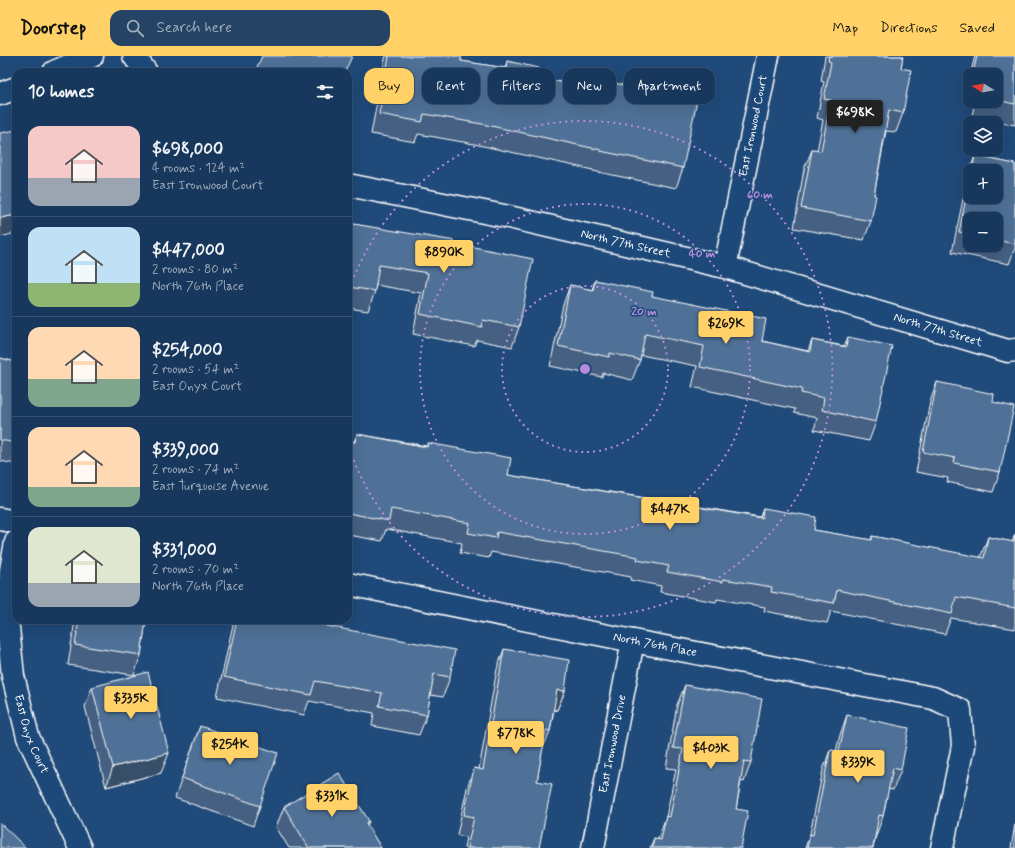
<!DOCTYPE html>
<html lang="en">
<head>
<meta charset="utf-8">
<style>
	:root { --surface:#17385c; --page:#244365; --text:#f1f3f6; --muted:#9eacbb; --line:#365272; --accent:#ffd166 }
	body { margin:0; font-family:Mynerve,sans-serif; background:var(--page); color:var(--text); height:100vh; display:flex; flex-direction:column; font-size:15px; white-space:nowrap }
	* { box-sizing:border-box; margin:0 }
	p { font-size:13px; color:var(--muted) }
	.icon { flex:none; width:22px; height:22px; fill:none; stroke:currentColor; stroke-width:2; stroke-linecap:round; stroke-linejoin:round }
	.map { position:relative; flex:1; overflow:hidden }
	.sheet { position:absolute; left:12px; top:12px; width:340px; height:556px; display:flex; flex-direction:column; background:var(--surface); border-radius:12px; box-shadow:0 4px 16px #0002,0 0 0 1px var(--line) }
	.sheet>* { flex:none }
	.banner { position:absolute; left:364px; top:12px; width:380px; height:36px; display:flex; gap:8px }
	.needle { width:26px; rotate:281deg }
	.buttons { position:absolute; left:963px; top:12px; display:grid; gap:8px }
	.buttons a { display:grid; place-items:center; width:40px; height:40px; border-radius:8px; background:var(--surface); box-shadow:0 4px 16px #0002,0 0 0 1px var(--line); font-size:20px }
	.price { position:absolute; translate:-50% -34px; padding:0 9px; border-radius:4px; background:var(--accent); color:#111; font-size:13px; line-height:26px; filter:drop-shadow(0 1px 2px #0008) }
	.price::after { content:''; position:absolute; left:50%; top:24px; width:12px; height:9px; margin-left:-6px; background:inherit; clip-path:polygon(0 0,100% 0,50% 100%) }
	.price.current { background:#222; color:#fff }
	ul { padding:0; list-style:none }
	li { display:flex; align-items:center; gap:12px; height:100px; padding:0 16px }
	li+li { border-top:1px solid var(--line) }
	li span { display:grid; place-items:center; flex:none; width:112px; height:80px; border-radius:12px; color:#555 }
	li>.icon { margin-inline-start:auto }
	span .icon { width:48px; height:48px; fill:#fffc; stroke-width:1 }
	li b { font-size:17px }
	h2 { display:flex; justify-content:space-between; align-items:center; height:48px; padding:0 16px; font-size:17px }
	.pill { padding:0 14px; border-radius:12px; background:var(--surface); box-shadow:0 4px 16px #0002,0 0 0 1px var(--line); font-size:14px; line-height:36px }
	.pill.current { background:var(--accent); color:#111 }
	header { display:flex; align-items:center; gap:24px; box-sizing:border-box; height:56px; padding:0 20px; background:var(--accent); color:#111 }
	header strong { font-size:19px }
	nav { display:flex; gap:22px; margin-inline-start:auto; font-size:14px }
	.search { width:280px; height:36px; background:var(--page); display:flex; align-items:center; gap:10px; box-sizing:border-box; padding:0 14px; border-radius:12px; color:var(--muted); font-size:15px }
	.map>svg:first-child { display:block }
	.lines { fill:none; stroke-linecap:round; stroke-linejoin:round }
	.minor-casing { stroke:#fff; stroke-width:25 }
	.minor { stroke:#1f4a7a; stroke-width:22 }
	.wall { fill:#456182; stroke:#fff; fill-rule:evenodd }
	.shaded-wall { fill:#384f6a; stroke:#fff }
	.building { fill:#507197; stroke:#fff }
	.ring { fill:none; stroke:#b68bdc; stroke-width:2; stroke-dasharray:2 4 }
	.labels { text-anchor:middle; dominant-baseline:central; stroke-width:3; stroke-linejoin:round; paint-order:stroke }
	.street-label { font-size:12px; fill:#fff; stroke:#1f4a7a }
	.centre { fill:#b68bdc; stroke:#1f4a7a; stroke-width:2 }
	.ring-label { font-size:12px; text-anchor:middle; font-weight:bold; fill:#b68bdc; stroke:#1f4a7a; stroke-width:3; stroke-linejoin:round; paint-order:stroke }
</style>
</head>
<body>
<header>
<strong>Doorstep</strong>
<div class="search"><svg class="icon" aria-label="search" viewBox="0 0 24 24"><circle cx="10" cy="10" r="6"/><path d="M15 15l6 6"/></svg>Search here</div>
<nav><a>Map</a><a>Directions</a><a>Saved</a></nav>
</header>
<div class="map">
<svg width="1015" height="792" viewBox="0 0 1015 792">
	<rect width="100%" height="100%" fill="#1f4a7a"/>
	<filter id="ink" filterUnits="userSpaceOnUse"><feTurbulence type="fractalNoise" baseFrequency=".025" numOctaves="2"/><feDisplacementMap in="SourceGraphic" scale="8" xChannelSelector="R" yChannelSelector="G"/><feConvolveMatrix kernelMatrix="1 2 1 2 8 2 1 2 1" color-interpolation-filters="sRGB"/></filter>
	<g filter="url(#ink)">
		<g class="lines">
			<g class="minor-casing">
				<g id="minor">
					<path d="M134,0L146,16"/>
					<path d="M54,16L92,0"/>
					<path d="M0,38L16,32"/>
					<path id="s1" d="M348,129L504,160L725,211L1008,295L1015,294"/>
					<path id="s2" d="M725,211L768,0"/>
					<path d="M0,463L16,466"/>
					<path id="s3" d="M16,486L11,514L7,562L13,620L28,681L80,792"/>
					<path id="s4" d="M348,528L633,585L933,642L960,654L963,690L942,792"/>
					<path id="s5" d="M593,792L633,585"/>
				</g>
			</g>
			<use href="#minor" class="minor"/>
		</g>
		<path class="wall" d="M386,0H461V5L505,12L507,5L537,21L611,37L614,27L683,112L676,132L593,115V114L474,88L418,78L415,86L371,78L385,3Z
			M825,0H903L901,12L903,57L896,76L886,75L874,139L871,165L864,184L794,172L804,113L812,94L817,95L823,64L817,62L824,26L821,25Z
			M975,0H1015V69L972,60L975,45H996V19H970Z
			M970,19V34L967,33Z
			M975,100L1015,108V192L1009,208L952,196L968,119ZM970,115H996L970,141ZM970,163H996V189H970Z
			M348,167L454,187L519,271L512,291L477,284L474,290L413,278L421,237L376,229L375,235L368,255L348,252Z
			M595,224L652,240L762,285L808,295L812,284L844,290L848,281L876,366L869,385L814,374L817,362L794,357L795,353L692,331L697,310L641,299L640,304L632,324L603,317L602,321L550,310L563,249L570,229L592,234Z
			M0,302L16,306V408L0,405Z
			M937,326L993,346L1000,416L993,436L947,426L948,422L916,416L930,346Z
			M357,378L427,390L428,387L508,419L760,461L763,452L814,474L871,484L872,480L980,502L988,481L1012,486L1015,478V573L951,562L945,578L831,555L827,567L764,555L765,551L717,543L716,546L660,536L661,530L630,524L631,521L491,496L489,502L460,497L462,487L386,473L382,485L348,479V385L354,386Z
			M75,564H146L141,599L134,619L68,609Z
			M234,564H321L327,570L450,621L443,641L430,639L427,659L419,679L372,670L374,657L309,645L304,659L217,641Z
			M504,593L565,635L557,654H554L550,675L542,695L537,725L539,792H464L466,781L457,779L467,732L474,712L479,713L497,613Z
			M685,629L751,706L744,726L741,725L736,753L741,792H650L654,782L658,783L666,760V761L676,713L666,712L677,649Z
			M92,631L161,717L106,731L85,651Z
			M847,659L901,714L893,734L888,733L883,760L876,780L873,792H805L810,778L823,714L830,694L836,695L840,679Z
			M200,670L260,750L253,770L175,742Z
			M284,751L367,770L381,792H289L276,771Z
			M1015,768V792H1011Z"/>
		<path class="shaded-wall" d="M16,159V177L0,181V162Z
			M557,634L565,635L557,654L550,653Z
			M169,697L161,717L106,731L113,711Z
			M369,765L362,785L366,767Z"/>
		<path class="building" d="M262,0H352L345,16H255Z
			M389,0H461V5L506,12L507,5L539,12L537,21L612,37L614,27L697,44L683,112L600,95L601,94L482,68L424,58L422,66L379,58Z
			M829,0H903L901,12L911,14L903,57L889,54L874,139L876,140L871,165L801,152L812,94L821,95L831,44L824,43L831,6L828,5Z
			M977,0H1015V48L996,44V19H983L984,15L974,13Z
			M16,74V159L0,162V77Z
			M975,100L1015,108V188L996,184V163H970V178L959,176L970,123V141H996V115H972Z
			M348,167L455,185L454,187L533,203L519,271L483,264L482,271L420,258L428,217L379,209L375,235L348,231Z
			M595,224L653,236L652,240L766,263L762,285L810,296L812,284L846,291L848,281L892,290L876,366L822,354L824,342L801,337L802,333L700,311L704,290L645,278L640,304L610,297L609,301L558,290L570,229L593,234Z
			M0,302L16,306V387L0,384Z
			M937,326L994,338L993,346L1014,351L1000,416L954,407L955,402L923,396Z
			M357,378L427,391L428,387L511,402L508,419L762,462L763,452L816,461L814,474L872,484V480L984,502L988,481L1014,486L1015,479V552L956,541L952,558L837,534L834,547L771,536L772,531L723,523V526L667,516L669,510L637,504L638,501L497,476L496,482L468,477L470,467L391,453L389,465L348,457V385L355,386Z
			M79,564H146L141,599L75,589Z
			M237,564H321L328,565L327,570L455,594L450,621L434,618L427,659L379,650L382,637L315,625L311,639L224,621Z
			M504,593L569,604L565,635L557,634L550,675L546,674L537,725L552,728L539,792H467L474,761L464,759L474,712L483,714Z
			M148,616L169,697L113,711L92,631Z
			M685,629L762,643L751,706L744,705L736,753L748,755L741,792H652L654,782L661,784L666,760L670,761L683,693L673,692Z
			M847,659L909,672L901,714L893,712L883,760L879,759L873,792H807L810,778L813,779L830,694L839,695Z
			M200,670L278,697L260,750L182,722Z
			M339,717L369,765L366,767L381,792H309L284,751Z
			M0,767L26,792H0Z"/>
	</g>
	<g class="ring">
		<circle cx="585" cy="313" r="83"/>
		<circle cx="585" cy="313" r="165"/>
		<path d="M348 238A248 248 0 1 1 348 388"/>
	</g>
	<g class="labels">
		<g class="street-label">
			<text stroke="none"><textPath href="#s2" startOffset="144">East Ironwood Court</textPath></text>
			<text stroke="none"><textPath href="#s1" startOffset="284">North 77th Street</textPath></text>
			<text stroke="none"><textPath href="#s1" startOffset="608">North 77th Street</textPath></text>
			<text stroke="none"><textPath href="#s4" startOffset="313">North 76th Place</textPath></text>
			<text stroke="none"><textPath href="#s3" startOffset="196">East Onyx Court</textPath></text>
			<text stroke="none"><textPath href="#s5" startOffset="106">East Ironwood Drive</textPath></text>
		</g>
	</g>
	<circle cx="585" cy="313" r="6" class="centre"/>
	<g class="ring-label">
		<text x="760" y="142">60 m</text>
		<text x="702" y="201">40 m</text>
		<text x="644" y="259">20 m</text>
	</g>
</svg>
<div class="buttons">
<a><svg class="needle" viewBox="-14 -14 28 28"><path d="M0-13l5 13h-10z" fill="#e53935"/><path d="M0 13l5-13h-10z" fill="#9eacbb"/></svg></a>
<a><svg class="icon" aria-label="layers" viewBox="0 0 24 24"><path d="M12 4l9 5-9 5-9-5zM3 14l9 5 9-5"/></svg></a>
<a>+</a>
<a>−</a>
</div>
<b class="price current" style="left:855px;top:78px">$698K</b>
<b class="price" style="left:444px;top:218px">$890K</b>
<b class="price" style="left:726px;top:289px">$269K</b>
<b class="price" style="left:670px;top:475px">$447K</b>
<b class="price" style="left:131px;top:664px">$335K</b>
<b class="price" style="left:516px;top:699px">$778K</b>
<b class="price" style="left:230px;top:710px">$254K</b>
<b class="price" style="left:711px;top:714px">$403K</b>
<b class="price" style="left:858px;top:728px">$339K</b>
<b class="price" style="left:332px;top:762px">$331K</b>
<div class="banner">
<a class="pill current">Buy</a>
<a class="pill">Rent</a>
<a class="pill">Filters</a>
<a class="pill">New</a>
<a class="pill">Apartment</a>
</div>
<section class="sheet">
<h2>10 homes<svg class="icon" aria-label="filters" viewBox="0 0 24 24"><path d="M4 7h16M4 17h16"/><circle cx="9" cy="7" r="2"/><circle cx="15" cy="17" r="2"/></svg></h2>
<ul>
<li><span style="background:linear-gradient(#f6c9c9 65%,#9aa5b1 0)"><svg class="icon" aria-label="home" viewBox="0 0 24 24"><path d="M3 11l9-7 9 7M6 9v11h12V9"/></svg></span><div><b>$698,000</b><p>4 rooms · 124 m²</p><p>East Ironwood Court</p></div></li>
<li><span style="background:linear-gradient(#bfe0f5 70%,#8fb573 0)"><svg class="icon" aria-label="home" viewBox="0 0 24 24"><path d="M3 11l9-7 9 7M6 9v11h12V9"/></svg></span><div><b>$447,000</b><p>2 rooms · 80 m²</p><p>North 76th Place</p></div></li>
<li><span style="background:linear-gradient(#ffd9b3 65%,#7fa58c 0)"><svg class="icon" aria-label="home" viewBox="0 0 24 24"><path d="M3 11l9-7 9 7M6 9v11h12V9"/></svg></span><div><b>$254,000</b><p>2 rooms · 54 m²</p><p>East Onyx Court</p></div></li>
<li><span style="background:linear-gradient(#ffd9b3 75%,#7fa58c 0)"><svg class="icon" aria-label="home" viewBox="0 0 24 24"><path d="M3 11l9-7 9 7M6 9v11h12V9"/></svg></span><div><b>$339,000</b><p>2 rooms · 74 m²</p><p>East Turquoise Avenue</p></div></li>
<li><span style="background:linear-gradient(#dfe7d0 70%,#9aa5b1 0)"><svg class="icon" aria-label="home" viewBox="0 0 24 24"><path d="M3 11l9-7 9 7M6 9v11h12V9"/></svg></span><div><b>$331,000</b><p>2 rooms · 70 m²</p><p>North 76th Place</p></div></li>
</ul>
</section>
</div>
</body>
</html>
